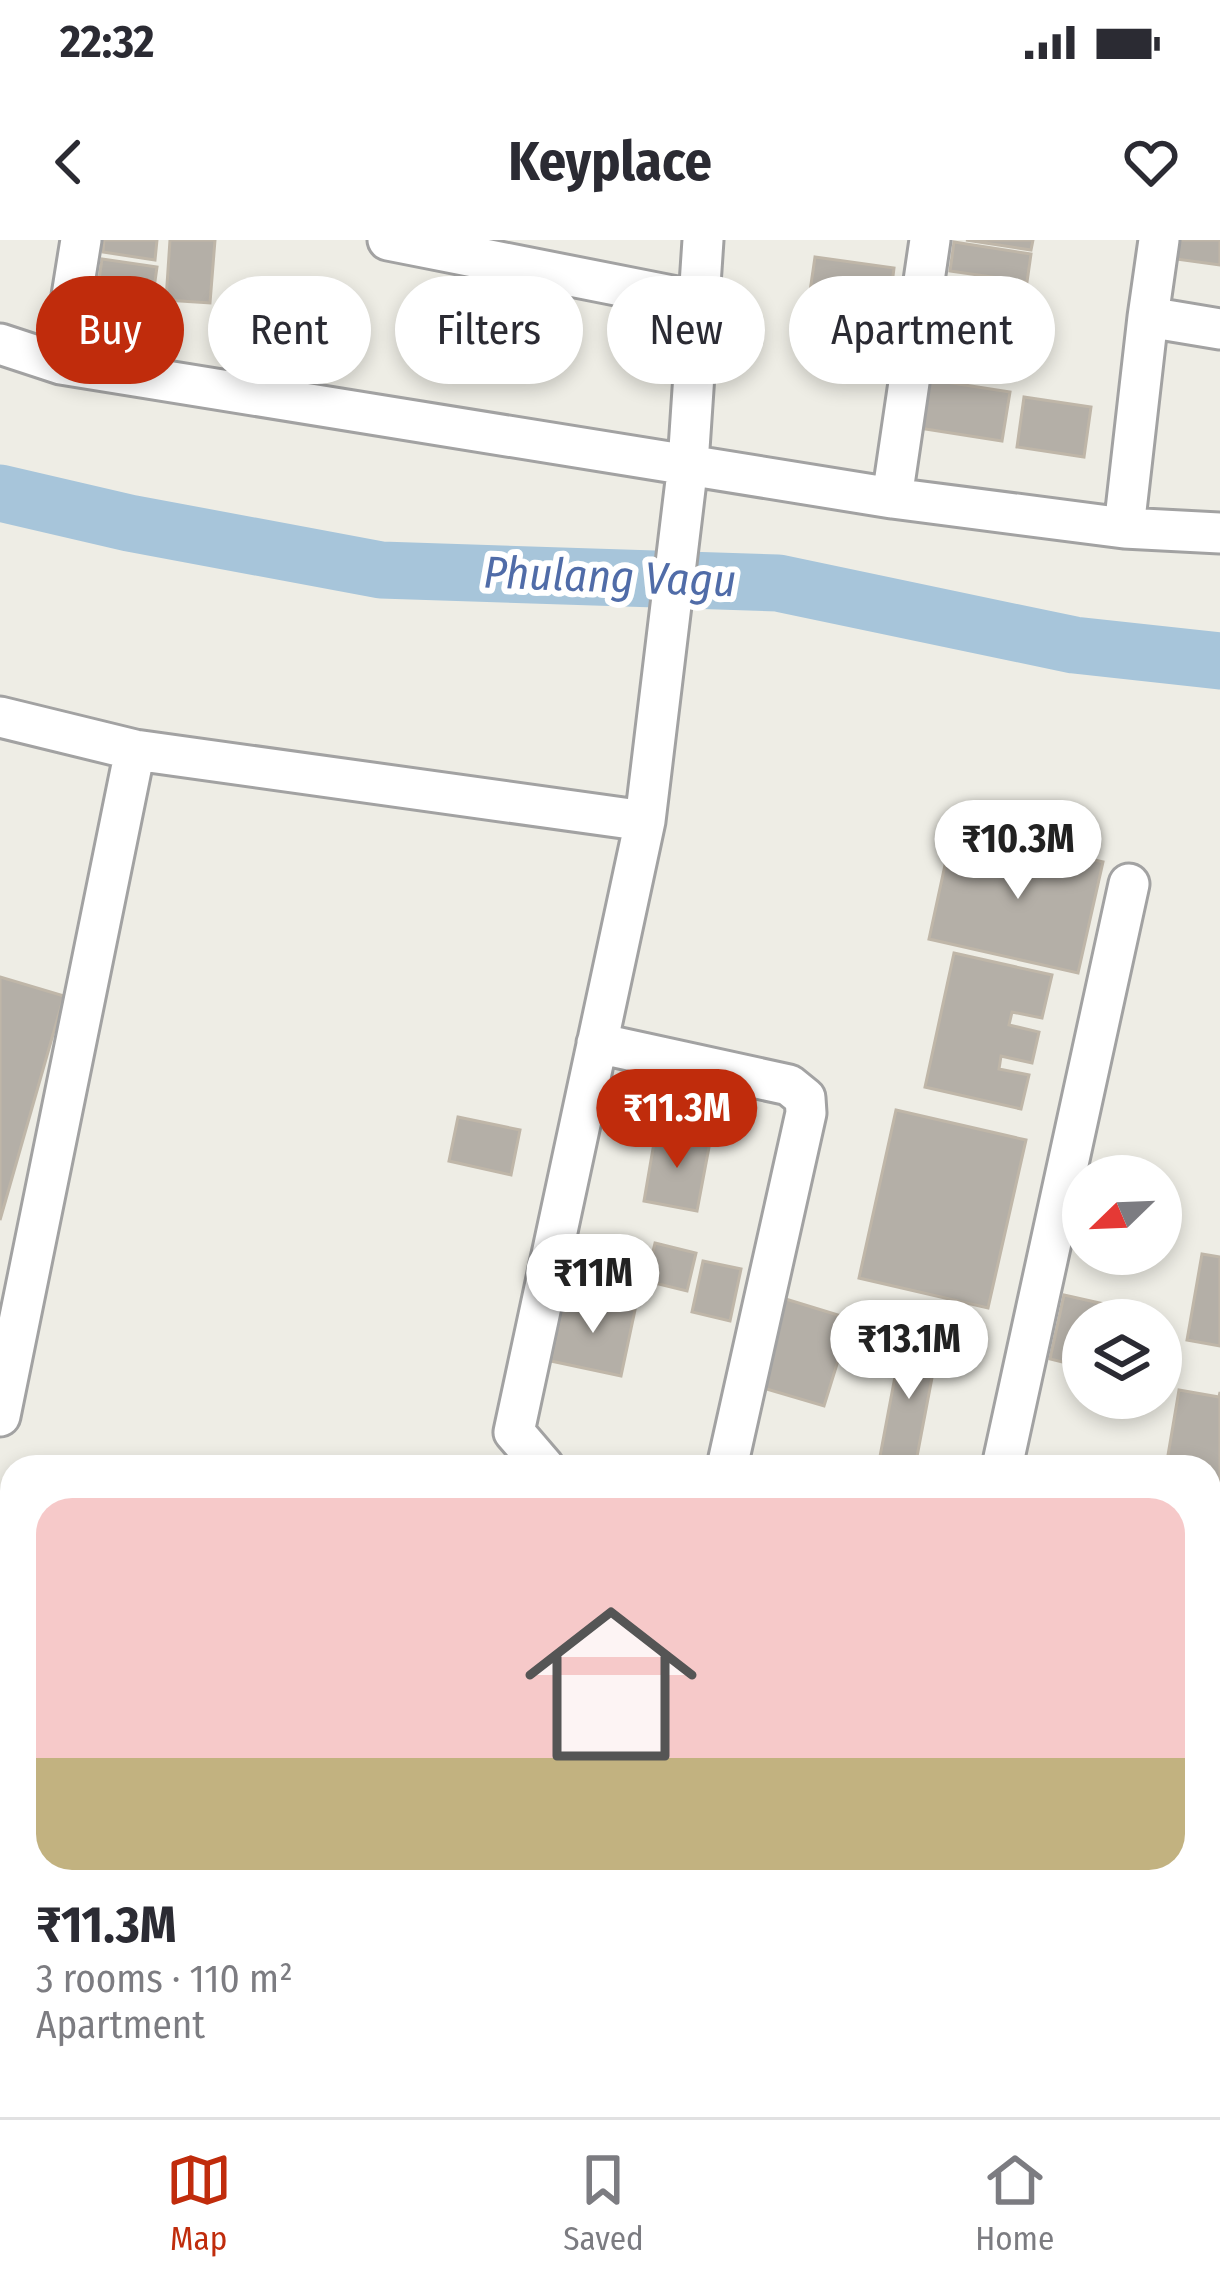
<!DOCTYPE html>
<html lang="en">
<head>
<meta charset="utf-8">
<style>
	:root { --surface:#fff; --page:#f2f2f3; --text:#2b2b33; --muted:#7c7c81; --line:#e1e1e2; --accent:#c02c0c }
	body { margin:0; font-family:"Fira Sans Condensed",sans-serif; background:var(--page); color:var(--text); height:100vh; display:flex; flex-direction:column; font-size:45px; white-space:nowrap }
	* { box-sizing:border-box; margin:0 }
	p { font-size:39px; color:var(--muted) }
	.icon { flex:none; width:66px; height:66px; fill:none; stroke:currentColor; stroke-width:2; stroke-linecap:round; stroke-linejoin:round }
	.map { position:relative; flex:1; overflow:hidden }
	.sheet { position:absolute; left:0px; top:1215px; width:1221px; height:663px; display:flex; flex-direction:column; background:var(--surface); border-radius:36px 36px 0 0; box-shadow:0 6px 18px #0003 }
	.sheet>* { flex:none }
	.guide { position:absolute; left:36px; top:36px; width:1149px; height:108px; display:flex; gap:24px }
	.needle { width:78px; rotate:247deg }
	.fabs { position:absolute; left:1062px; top:915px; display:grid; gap:24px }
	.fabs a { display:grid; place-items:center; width:120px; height:120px; border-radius:50%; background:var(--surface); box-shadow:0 6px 18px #0003; font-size:60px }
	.price { position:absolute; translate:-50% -102px; padding:0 27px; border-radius:42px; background:#fff; color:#222; font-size:39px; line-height:78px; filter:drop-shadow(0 3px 6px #0008) }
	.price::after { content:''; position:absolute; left:50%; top:72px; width:36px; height:27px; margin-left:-18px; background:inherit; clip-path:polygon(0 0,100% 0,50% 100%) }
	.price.active { background:var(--accent); color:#fff }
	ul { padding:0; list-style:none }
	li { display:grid; align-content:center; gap:24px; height:636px; padding:0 36px }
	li+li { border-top:3px solid var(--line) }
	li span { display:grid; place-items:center; height:372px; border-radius:36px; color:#555 }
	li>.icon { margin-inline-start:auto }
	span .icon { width:216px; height:216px; fill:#fffc; stroke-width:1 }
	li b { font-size:51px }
	.tag { padding:0 42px; border-radius:54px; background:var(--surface); box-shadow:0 6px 18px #0003; font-size:42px; line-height:108px }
	.tag.active { background:var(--accent); color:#fff }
	.status { display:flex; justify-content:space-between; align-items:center; height:84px; padding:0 60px; background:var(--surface); direction:ltr }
	.status svg { height:33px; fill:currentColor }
	header { display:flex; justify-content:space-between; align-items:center; height:156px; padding:0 36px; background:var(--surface); font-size:54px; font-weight:700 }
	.tab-bar { display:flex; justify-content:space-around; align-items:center; height:168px; border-top:3px solid var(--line); background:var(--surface); font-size:33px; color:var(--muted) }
	.tab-bar a { display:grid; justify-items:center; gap:6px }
	.tab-bar .active { color:var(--accent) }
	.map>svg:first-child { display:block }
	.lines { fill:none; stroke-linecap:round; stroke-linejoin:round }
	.river { stroke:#a7c5da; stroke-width:57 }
	.building { fill:#b4afa7; stroke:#bfb6a8; stroke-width:3 }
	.minor-casing { stroke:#a2a2a2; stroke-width:45 }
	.highway-casing { stroke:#d02e49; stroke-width:63 }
	.minor { stroke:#fff; stroke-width:39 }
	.highway { stroke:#e19191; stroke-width:57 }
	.labels { text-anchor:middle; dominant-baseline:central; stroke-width:12; stroke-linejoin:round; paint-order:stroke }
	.water-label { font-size:45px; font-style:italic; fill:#506ca8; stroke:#fff }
</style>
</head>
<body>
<div class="status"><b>22:32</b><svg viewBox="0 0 49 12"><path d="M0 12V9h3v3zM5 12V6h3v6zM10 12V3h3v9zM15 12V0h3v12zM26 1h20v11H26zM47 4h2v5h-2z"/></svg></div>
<header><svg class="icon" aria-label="back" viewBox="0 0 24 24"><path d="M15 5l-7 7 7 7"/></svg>Keyplace<svg class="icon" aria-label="heart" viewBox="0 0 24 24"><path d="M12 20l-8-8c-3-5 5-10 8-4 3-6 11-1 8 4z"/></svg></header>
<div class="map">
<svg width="1220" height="1877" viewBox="0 0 1220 1877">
	<rect width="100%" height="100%" fill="#eeede5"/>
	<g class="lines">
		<path class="river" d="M0,253L129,283L381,330L778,343L1074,405L1220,421"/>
	</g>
	<path class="building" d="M104,0H157L155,20L103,12Z
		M170,0H215L210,63L166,60Z
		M966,0H1033L1031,10Z
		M1171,0H1220V25L1169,18Z
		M954,2L1031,14L1027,42L950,31Z
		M815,17L894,28L888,77L808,65Z
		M102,19L157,27L152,62L97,54Z
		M926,139L1010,152L1002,201L919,188Z
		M1024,157L1091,167L1084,217L1017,207Z
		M968,591L1103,622L1078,733L929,699L945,625L960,629Z
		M954,713L1052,735L1042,778L1012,772L1009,785L1039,792L1032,823L1001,816L999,829L1029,835L1021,869L925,847Z
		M0,737L64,756L0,980Z
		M896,870L1026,900L988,1068L859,1038Z
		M458,877L520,890L511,935L449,921Z
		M656,891L710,902L697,971L644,961Z
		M655,1003L696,1013L687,1051L646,1041Z
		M1202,1014L1220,1017V1106L1187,1100Z
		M703,1021L741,1029L730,1081L692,1072Z
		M565,1055L635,1070L621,1136L551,1121Z
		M1064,1055L1144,1073L1143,1080H1083V1127L1050,1119Z
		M779,1057L851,1079L824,1166L753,1145Z
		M903,1094L939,1101L915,1227H878Z
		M1179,1150L1219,1157L1220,1152V1334L1209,1332V1227H1166Z
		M0,1456L12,1458V1500L0,1498Z
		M513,1866H558L557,1877H512Z"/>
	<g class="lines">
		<g class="minor-casing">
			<path id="minor" d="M388,0L697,61
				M1159,0L1148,77L1220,89
				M0,104L61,124L892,258L1124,288L1148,77
				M61,124L81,0
				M892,258L930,0
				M1124,288L1220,293
				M0,477L135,510L645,581
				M597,803L789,845L805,858L806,873L727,1227
				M0,1176L135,510
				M544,1227L514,1192L645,581L688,224L703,0
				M1002,1227L1129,644
				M0,1703L12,1633
				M348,1877V1866
				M617,1877L618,1866
				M892,1877L894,1866"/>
		</g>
		<g class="highway-casing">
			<path id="highway" d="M0,1330L12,1333
				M0,1385L12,1388
				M1209,1607L1220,1610
				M1209,1658L1220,1660"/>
		</g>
		<use href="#minor" class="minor"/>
		<use href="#highway" class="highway"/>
	</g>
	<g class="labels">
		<g class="water-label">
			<text transform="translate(610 337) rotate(2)">Phulang Vagu</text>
		</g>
	</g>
</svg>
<div class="fabs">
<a><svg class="needle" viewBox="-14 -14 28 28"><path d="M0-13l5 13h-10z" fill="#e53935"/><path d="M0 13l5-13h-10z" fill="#7c7c81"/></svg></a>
<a><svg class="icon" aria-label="layers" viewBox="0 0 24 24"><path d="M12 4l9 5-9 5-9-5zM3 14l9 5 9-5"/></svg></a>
</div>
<b class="price" style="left:1018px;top:662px">₹10.3M</b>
<b class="price active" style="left:677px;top:931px">₹11.3M</b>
<b class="price" style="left:593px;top:1096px">₹11M</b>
<b class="price" style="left:909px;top:1162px">₹13.1M</b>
<div class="guide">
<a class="tag active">Buy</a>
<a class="tag">Rent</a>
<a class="tag">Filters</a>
<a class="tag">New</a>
<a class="tag">Apartment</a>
</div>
<section class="sheet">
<ul>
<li><span style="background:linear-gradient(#f6c9c9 70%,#c2b280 0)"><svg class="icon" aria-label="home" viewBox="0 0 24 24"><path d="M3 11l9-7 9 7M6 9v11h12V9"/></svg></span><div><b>₹11.3M</b><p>3 rooms · 110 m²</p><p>Apartment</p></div></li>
</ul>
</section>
</div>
<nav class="tab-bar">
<a class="active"><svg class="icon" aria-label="map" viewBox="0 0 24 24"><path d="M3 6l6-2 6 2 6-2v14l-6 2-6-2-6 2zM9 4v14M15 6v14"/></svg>Map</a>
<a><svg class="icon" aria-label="saved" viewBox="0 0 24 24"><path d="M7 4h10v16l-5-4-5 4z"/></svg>Saved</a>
<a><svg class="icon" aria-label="home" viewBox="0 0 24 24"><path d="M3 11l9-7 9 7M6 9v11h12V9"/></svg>Home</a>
</nav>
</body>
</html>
